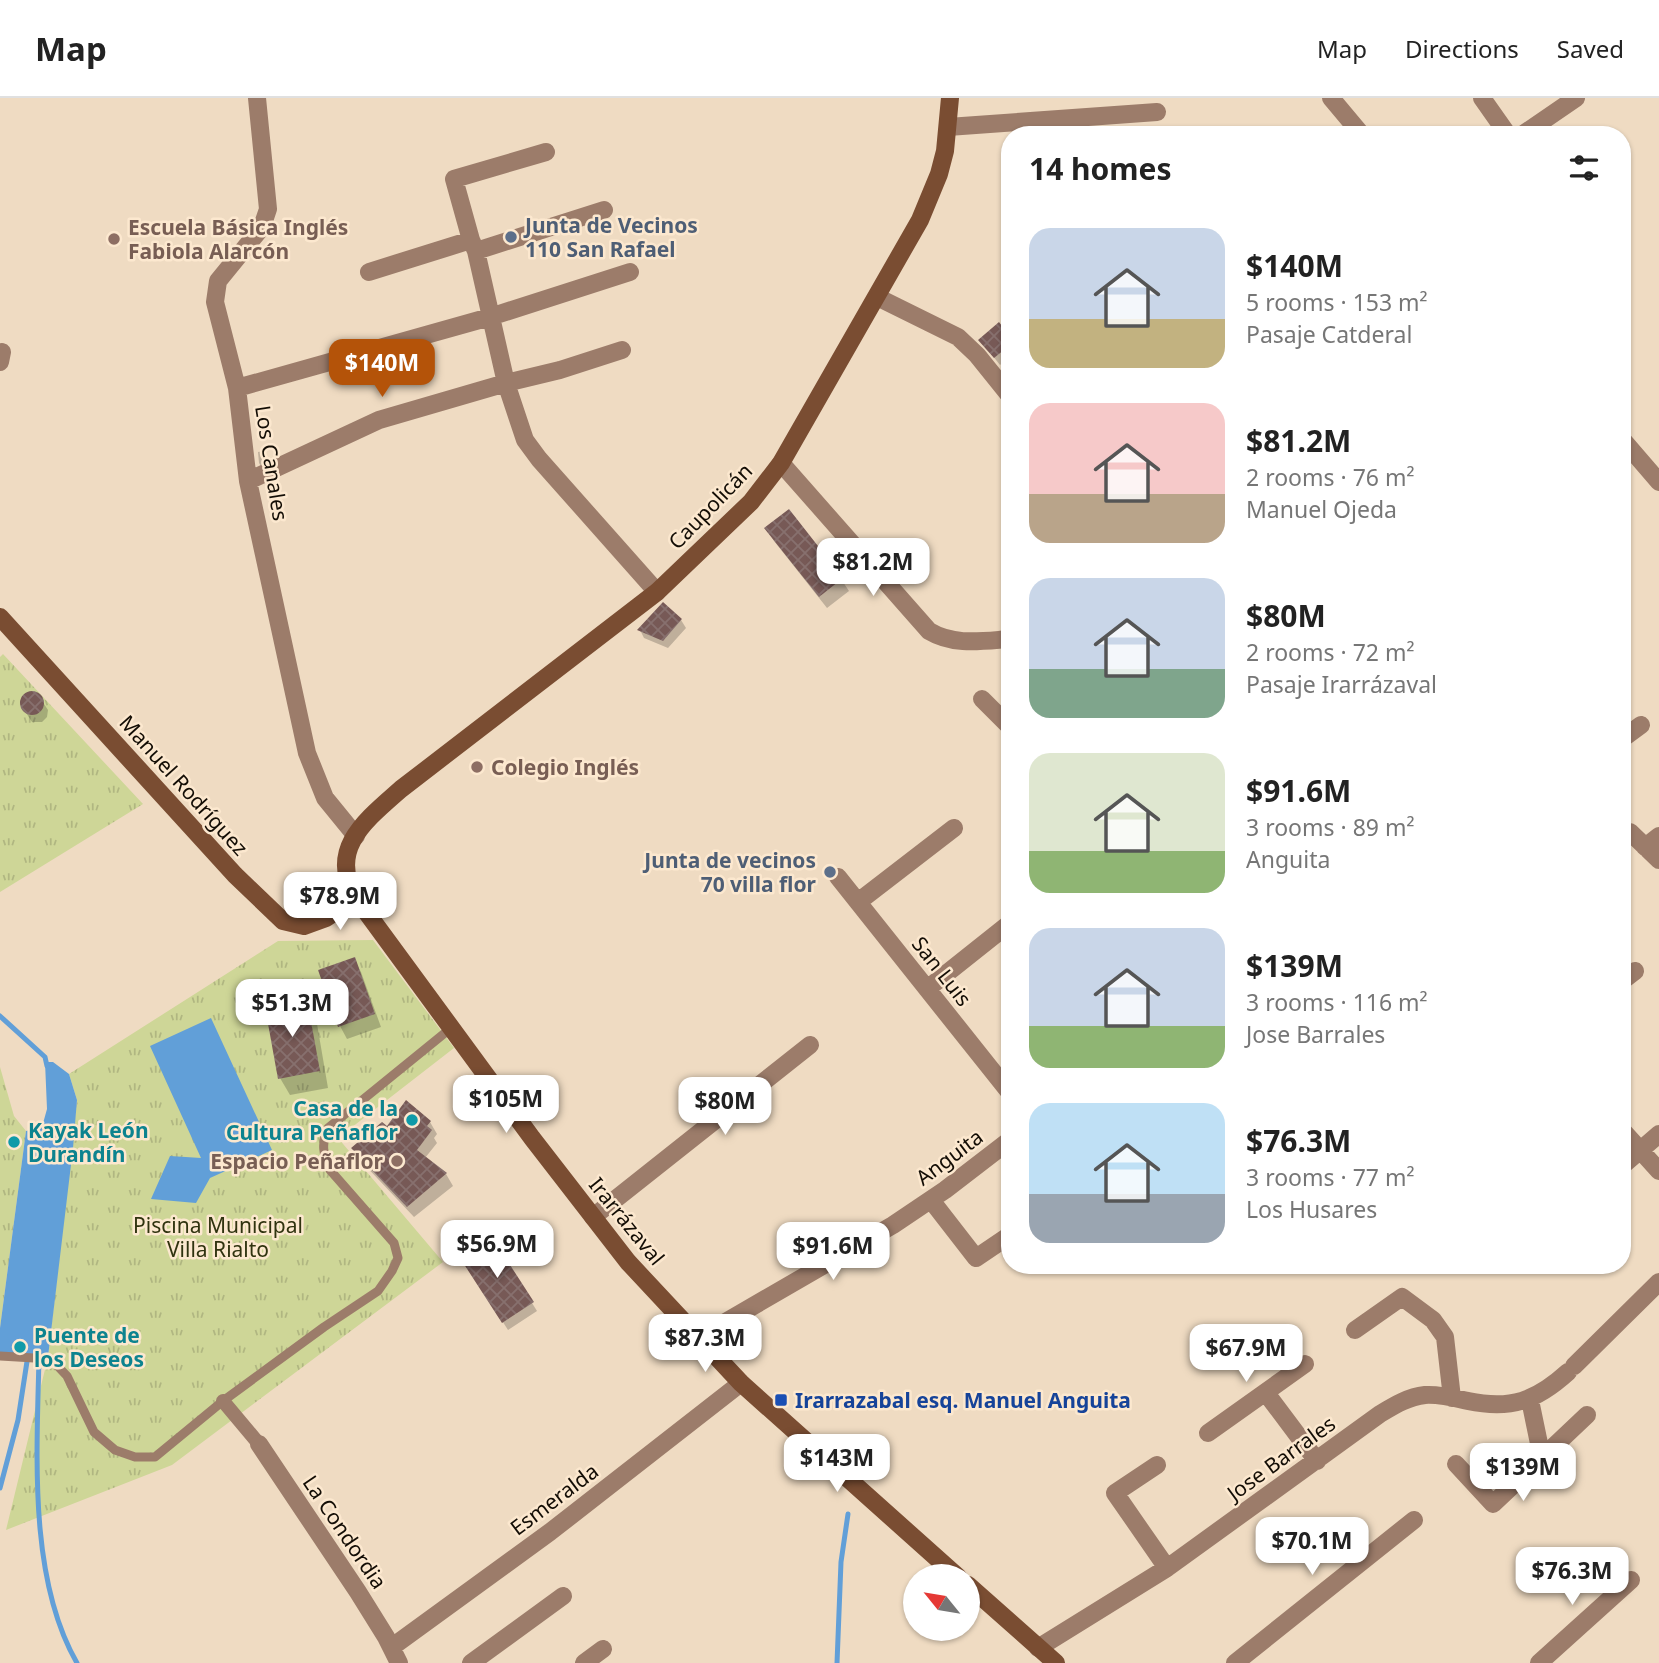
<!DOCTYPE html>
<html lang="en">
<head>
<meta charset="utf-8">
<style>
	:root { --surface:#fff; --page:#f6f6f6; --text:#222; --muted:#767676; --line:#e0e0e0; --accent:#b45309 }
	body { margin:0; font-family:"Noto Sans",sans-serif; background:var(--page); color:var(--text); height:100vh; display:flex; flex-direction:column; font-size:26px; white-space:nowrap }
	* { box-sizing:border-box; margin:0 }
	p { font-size:23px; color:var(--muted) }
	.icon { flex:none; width:38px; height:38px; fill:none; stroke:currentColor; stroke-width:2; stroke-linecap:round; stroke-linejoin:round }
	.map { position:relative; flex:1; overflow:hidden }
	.panel { position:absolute; left:1001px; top:28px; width:630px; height:1148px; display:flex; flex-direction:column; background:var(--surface); border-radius:28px; box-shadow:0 2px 5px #0004 }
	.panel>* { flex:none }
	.needle { width:46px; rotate:300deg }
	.buttons { position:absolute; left:903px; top:1466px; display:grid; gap:14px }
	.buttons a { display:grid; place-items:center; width:77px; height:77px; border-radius:50%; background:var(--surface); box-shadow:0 2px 5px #0004; font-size:35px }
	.price { position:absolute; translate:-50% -60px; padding:0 16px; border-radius:14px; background:#fff; color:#222; font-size:23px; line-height:46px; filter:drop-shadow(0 2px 4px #0008) }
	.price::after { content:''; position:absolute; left:50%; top:42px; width:21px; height:16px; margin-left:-10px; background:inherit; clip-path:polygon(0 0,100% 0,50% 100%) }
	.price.active { background:var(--accent); color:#fff }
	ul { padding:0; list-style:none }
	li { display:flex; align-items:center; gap:21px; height:175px; padding:0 28px }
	li span { display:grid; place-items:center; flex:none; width:196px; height:140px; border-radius:21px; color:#555 }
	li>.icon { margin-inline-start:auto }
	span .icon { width:84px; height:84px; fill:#fffc; stroke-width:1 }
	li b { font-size:30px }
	h2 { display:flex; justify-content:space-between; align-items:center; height:84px; padding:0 28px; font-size:30px }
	header { display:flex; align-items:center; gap:42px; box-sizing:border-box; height:98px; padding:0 35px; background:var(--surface); border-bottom:2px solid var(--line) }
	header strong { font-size:33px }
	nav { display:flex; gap:38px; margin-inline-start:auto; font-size:24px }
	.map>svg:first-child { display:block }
	.park { fill:url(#park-tufts) }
	.water { fill:#619fd8 }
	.shadow { fill:#0003 }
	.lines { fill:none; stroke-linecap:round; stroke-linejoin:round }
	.stream { stroke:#619fd8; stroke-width:5 }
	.building { fill:url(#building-cross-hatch) }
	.service { stroke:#9c7c6a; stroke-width:9 }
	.pedestrian { stroke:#9c7c6a; stroke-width:14 }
	.minor { stroke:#9c7c6a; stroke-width:18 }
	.secondary { stroke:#7a4d32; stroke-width:18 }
	.service-dot { fill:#5c6f8a; stroke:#fce8cf; stroke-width:2.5 }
	.education-dot { fill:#8d6e63; stroke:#fce8cf; stroke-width:2.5 }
	.culture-dot { fill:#0f9aa8; stroke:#fce8cf; stroke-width:2.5 }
	.transit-dot { fill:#1a4fb4; stroke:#fce8cf; stroke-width:2.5 }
	.labels { text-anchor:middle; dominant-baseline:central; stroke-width:5; stroke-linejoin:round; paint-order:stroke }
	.service-label { font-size:21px; font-weight:bold; fill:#4e5e75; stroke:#fce8cf; text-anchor:start }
	.education-label { font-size:21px; font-weight:bold; fill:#785e54; stroke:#fce8cf; text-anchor:start }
	.street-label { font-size:21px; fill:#130d05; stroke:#fce8cf }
	.culture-label { font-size:21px; font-weight:bold; fill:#0d838f; stroke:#fce8cf; text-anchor:start }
	.park-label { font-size:21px; fill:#30330f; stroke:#fce8cf }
	.transit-label { font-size:21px; font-weight:bold; fill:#164399; stroke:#fce8cf; text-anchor:start }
</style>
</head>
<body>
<header>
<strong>Map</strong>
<nav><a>Map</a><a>Directions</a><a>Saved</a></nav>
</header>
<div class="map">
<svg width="1659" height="1565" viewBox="0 0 1659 1565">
	<defs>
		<pattern id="park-tufts" width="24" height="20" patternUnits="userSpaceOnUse" patternTransform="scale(1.75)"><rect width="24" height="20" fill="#ced697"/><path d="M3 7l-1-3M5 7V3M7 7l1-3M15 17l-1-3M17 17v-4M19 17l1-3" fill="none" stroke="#b0b681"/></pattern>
		<pattern id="building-cross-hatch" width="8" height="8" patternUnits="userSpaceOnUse" patternTransform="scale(1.75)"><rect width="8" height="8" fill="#775956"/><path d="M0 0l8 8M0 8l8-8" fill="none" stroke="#87706e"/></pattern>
	</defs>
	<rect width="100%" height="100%" fill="#efdbc2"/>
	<path class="park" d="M3,556L143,706L0,794V559Z
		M373,842L454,950L338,1040L443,1164L172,1367L6,1432L48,1259L77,1002L69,976L278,843Z
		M0,969L14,1018L26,1033L0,1230Z"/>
	<path class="water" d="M211,920L272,1052L210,1080L196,1105L151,1101L170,1058L201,1060L150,948Z
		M45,964H53L69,976L77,1002L73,1050L48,1259L0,1255V1230L26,1033L42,1029L47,1011Z"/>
	<path class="shadow" d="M1010,224V259L1000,267L980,242Z
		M264,353L271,370L264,373L259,365L258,354Z
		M767,430L841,481L849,493L827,510L774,443Z
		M663,506L681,522L686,530L668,550L644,540L640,532Z
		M31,595L38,597L48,612L47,619L42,624H32L21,607L22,600Z
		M354,861L361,874L381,929L347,941L340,928Z
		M306,903L316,920L328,990L290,997L280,980Z
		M430,1024L437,1036L434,1040L437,1045L425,1060L446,1076L453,1088L414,1119L360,1062L353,1051L387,1031Z
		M492,1141L537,1213L508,1232L467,1168Z"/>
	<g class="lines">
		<path class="stream" d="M0,918L45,959L47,968
			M39,1259C37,1354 28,1480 77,1565
			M0,1390L18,1322L28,1257
			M837,1565L841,1464L848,1416"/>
	</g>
	<path class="building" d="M1010,222V247L994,260L978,242L999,224L1002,228Z
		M789,411L843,480L819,499L764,430Z
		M663,504L682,521L663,543L637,532Z
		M20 605a12 12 0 1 1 24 0a12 12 0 1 1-24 0Z
		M355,859L375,916L338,929L318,872Z
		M307,901L320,973L278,981L265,909Z
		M406,1002L431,1023L427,1028L432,1032L417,1052L447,1075L407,1109L351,1050L382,1024L387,1028Z
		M492,1139L534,1204L502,1225L460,1160Z"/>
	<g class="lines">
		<path class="service" d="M0,1258L51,1261L67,1278L94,1334L115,1352L135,1359H155L223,1303L324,1229L378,1193L392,1173L398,1160L394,1145L330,1072C323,1057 321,1045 328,1030L451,930"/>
		<path class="pedestrian" d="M223,1303L259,1346"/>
		<path class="minor" d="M257,0L268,111L262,129L218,183L215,204L237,290L248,383L307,655L325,700L356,738
			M1331,0L1362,37
			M1482,0L1508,37
			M948,29L1157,14
			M1522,37L1576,0
			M546,54L454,81L471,142L476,153L506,285L525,342L539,361L657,494
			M476,153L604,112
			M369,174L471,142
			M877,199L958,239L977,257L1010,298
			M0,264L2,254
			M237,290L490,219L630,174
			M1622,341L1659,384
			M781,365L929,533C954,548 982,543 1010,541
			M248,383L379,322L506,285L560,272L622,252
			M982,601L1010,629
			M1622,641L1641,627
			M1630,734L1659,762
			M1645,749L1659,738
			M838,779L1010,995
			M858,804L954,730
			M1622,883L1635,873
			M927,891L1010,825
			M1622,1032L1659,1073
			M1622,1068L1659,1036
			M931,1102L976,1160L1010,1137
			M593,1119L810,947
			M1355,1232L1402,1199L1433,1222L1445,1239L1452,1300
			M698,1240L893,1127L945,1092L1010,1042
			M1574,1268L1659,1184
			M1266,1295L1317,1363
			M1530,1302L1542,1360
			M1208,1335L1305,1266
			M259,1346L358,1494L386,1539L399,1565
			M1456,1366L1493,1406L1587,1317
			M1157,1367L1115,1395L1167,1470
			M392,1549L550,1434L741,1285
			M1038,1550L1167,1470L1380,1316C1395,1307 1408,1299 1425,1297C1439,1296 1455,1300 1468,1303C1511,1312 1536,1303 1568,1274
			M471,1565L563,1498
			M584,1565L603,1551
			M1235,1565L1414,1422
			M1539,1565L1631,1482"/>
		<path class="secondary" d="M950,0L945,53L939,76L920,122L781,365L751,404L657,494L401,691C366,722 327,751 356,800L532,1040L628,1164L741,1285L958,1479
			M0,519L235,777L283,823L304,828L326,820L356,800
			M968,1487L1056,1565"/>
	</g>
	<g class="service-dot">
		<circle cx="511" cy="139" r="7"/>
		<circle cx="830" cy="774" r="7"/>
	</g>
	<g class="education-dot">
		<circle cx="114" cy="141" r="7"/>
		<circle cx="477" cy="669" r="7"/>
		<circle cx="397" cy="1063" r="7"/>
	</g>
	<g class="culture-dot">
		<circle cx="412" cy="1022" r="7"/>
		<circle cx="14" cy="1044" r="7"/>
		<circle cx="20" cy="1249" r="7"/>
	</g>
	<rect class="transit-dot" x="774" y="1295" width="14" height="14" rx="3.5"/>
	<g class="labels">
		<g class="service-label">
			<text x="525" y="127">Junta de Vecinos<tspan x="525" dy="24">110 San Rafael</tspan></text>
			<text x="816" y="762" text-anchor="end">Junta de vecinos<tspan x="816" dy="24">70 villa flor</tspan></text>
		</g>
		<g class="education-label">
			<text x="128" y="129">Escuela Básica Inglés<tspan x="128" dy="24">Fabiola Alarcón</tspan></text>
			<text x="491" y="669">Colegio Inglés</text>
			<text x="383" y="1063" text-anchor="end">Espacio Peñaflor</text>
		</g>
		<g class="street-label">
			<text transform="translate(272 365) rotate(81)">Los Canales</text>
			<text transform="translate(710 408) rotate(-46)">Caupolicán</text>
			<text transform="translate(184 687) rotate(48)">Manuel Rodríguez</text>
			<text transform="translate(942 873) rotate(52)">San Luis</text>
			<text transform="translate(949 1059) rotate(-37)">Anguita</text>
			<text transform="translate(627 1123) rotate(51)">Irarrázaval</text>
			<text transform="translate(1281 1360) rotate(-36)">Jose Barrales</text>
			<text transform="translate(554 1401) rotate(-37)">Esmeralda</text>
			<text transform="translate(345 1434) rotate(56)">La Condordia</text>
		</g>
		<g class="culture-label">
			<text x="398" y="1010" text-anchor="end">Casa de la<tspan x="398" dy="24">Cultura Peñaflor</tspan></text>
			<text x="28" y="1032">Kayak León<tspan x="28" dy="24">Durandín</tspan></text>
			<text x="34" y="1237">Puente de<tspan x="34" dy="24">los Deseos</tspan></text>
		</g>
		<g class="park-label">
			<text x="218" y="1127">Piscina Municipal<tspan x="218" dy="24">Villa Rialto</tspan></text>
		</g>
		<g class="transit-label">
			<text x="795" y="1302">Irarrazabal esq. Manuel Anguita</text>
		</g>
	</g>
</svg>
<div class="buttons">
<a><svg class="needle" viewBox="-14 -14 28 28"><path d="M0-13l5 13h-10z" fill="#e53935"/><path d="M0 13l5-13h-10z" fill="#767676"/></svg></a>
</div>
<b class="price active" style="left:382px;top:301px">$140M</b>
<b class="price" style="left:873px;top:500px">$81.2M</b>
<b class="price" style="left:340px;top:834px">$78.9M</b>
<b class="price" style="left:292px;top:941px">$51.3M</b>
<b class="price" style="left:506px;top:1037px">$105M</b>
<b class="price" style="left:725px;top:1039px">$80M</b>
<b class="price" style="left:497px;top:1182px">$56.9M</b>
<b class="price" style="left:833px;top:1184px">$91.6M</b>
<b class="price" style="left:705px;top:1276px">$87.3M</b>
<b class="price" style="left:1246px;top:1286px">$67.9M</b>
<b class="price" style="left:837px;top:1396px">$143M</b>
<b class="price" style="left:1523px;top:1405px">$139M</b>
<b class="price" style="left:1312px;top:1479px">$70.1M</b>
<b class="price" style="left:1572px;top:1509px">$76.3M</b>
<section class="panel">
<h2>14 homes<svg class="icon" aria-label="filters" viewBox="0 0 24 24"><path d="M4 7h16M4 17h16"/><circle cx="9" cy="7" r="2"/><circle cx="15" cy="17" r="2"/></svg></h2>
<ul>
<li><span style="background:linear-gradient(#c9d6e8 65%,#c2b280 0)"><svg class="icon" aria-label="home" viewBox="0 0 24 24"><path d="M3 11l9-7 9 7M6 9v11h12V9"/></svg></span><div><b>$140M</b><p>5 rooms · 153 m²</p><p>Pasaje Catderal</p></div></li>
<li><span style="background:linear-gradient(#f6c9c9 65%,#b9a48a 0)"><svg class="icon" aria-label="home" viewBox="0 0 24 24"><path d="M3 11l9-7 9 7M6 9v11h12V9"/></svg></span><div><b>$81.2M</b><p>2 rooms · 76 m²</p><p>Manuel Ojeda</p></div></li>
<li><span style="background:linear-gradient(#c9d6e8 65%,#7fa58c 0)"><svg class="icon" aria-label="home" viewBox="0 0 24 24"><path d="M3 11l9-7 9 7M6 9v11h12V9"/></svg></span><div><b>$80M</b><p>2 rooms · 72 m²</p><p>Pasaje Irarrázaval</p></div></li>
<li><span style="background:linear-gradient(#dfe7d0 70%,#8fb573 0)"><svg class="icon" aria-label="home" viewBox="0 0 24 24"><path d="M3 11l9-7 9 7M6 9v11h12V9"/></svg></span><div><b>$91.6M</b><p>3 rooms · 89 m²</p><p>Anguita</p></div></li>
<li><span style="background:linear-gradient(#c9d6e8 70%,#8fb573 0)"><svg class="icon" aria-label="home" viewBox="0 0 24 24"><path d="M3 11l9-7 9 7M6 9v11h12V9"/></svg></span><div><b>$139M</b><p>3 rooms · 116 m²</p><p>Jose Barrales</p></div></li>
<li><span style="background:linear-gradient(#bfe0f5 65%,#9aa5b1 0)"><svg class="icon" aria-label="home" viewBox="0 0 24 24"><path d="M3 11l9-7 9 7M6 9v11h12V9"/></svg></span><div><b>$76.3M</b><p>3 rooms · 77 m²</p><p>Los Husares</p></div></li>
</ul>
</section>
</div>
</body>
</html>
